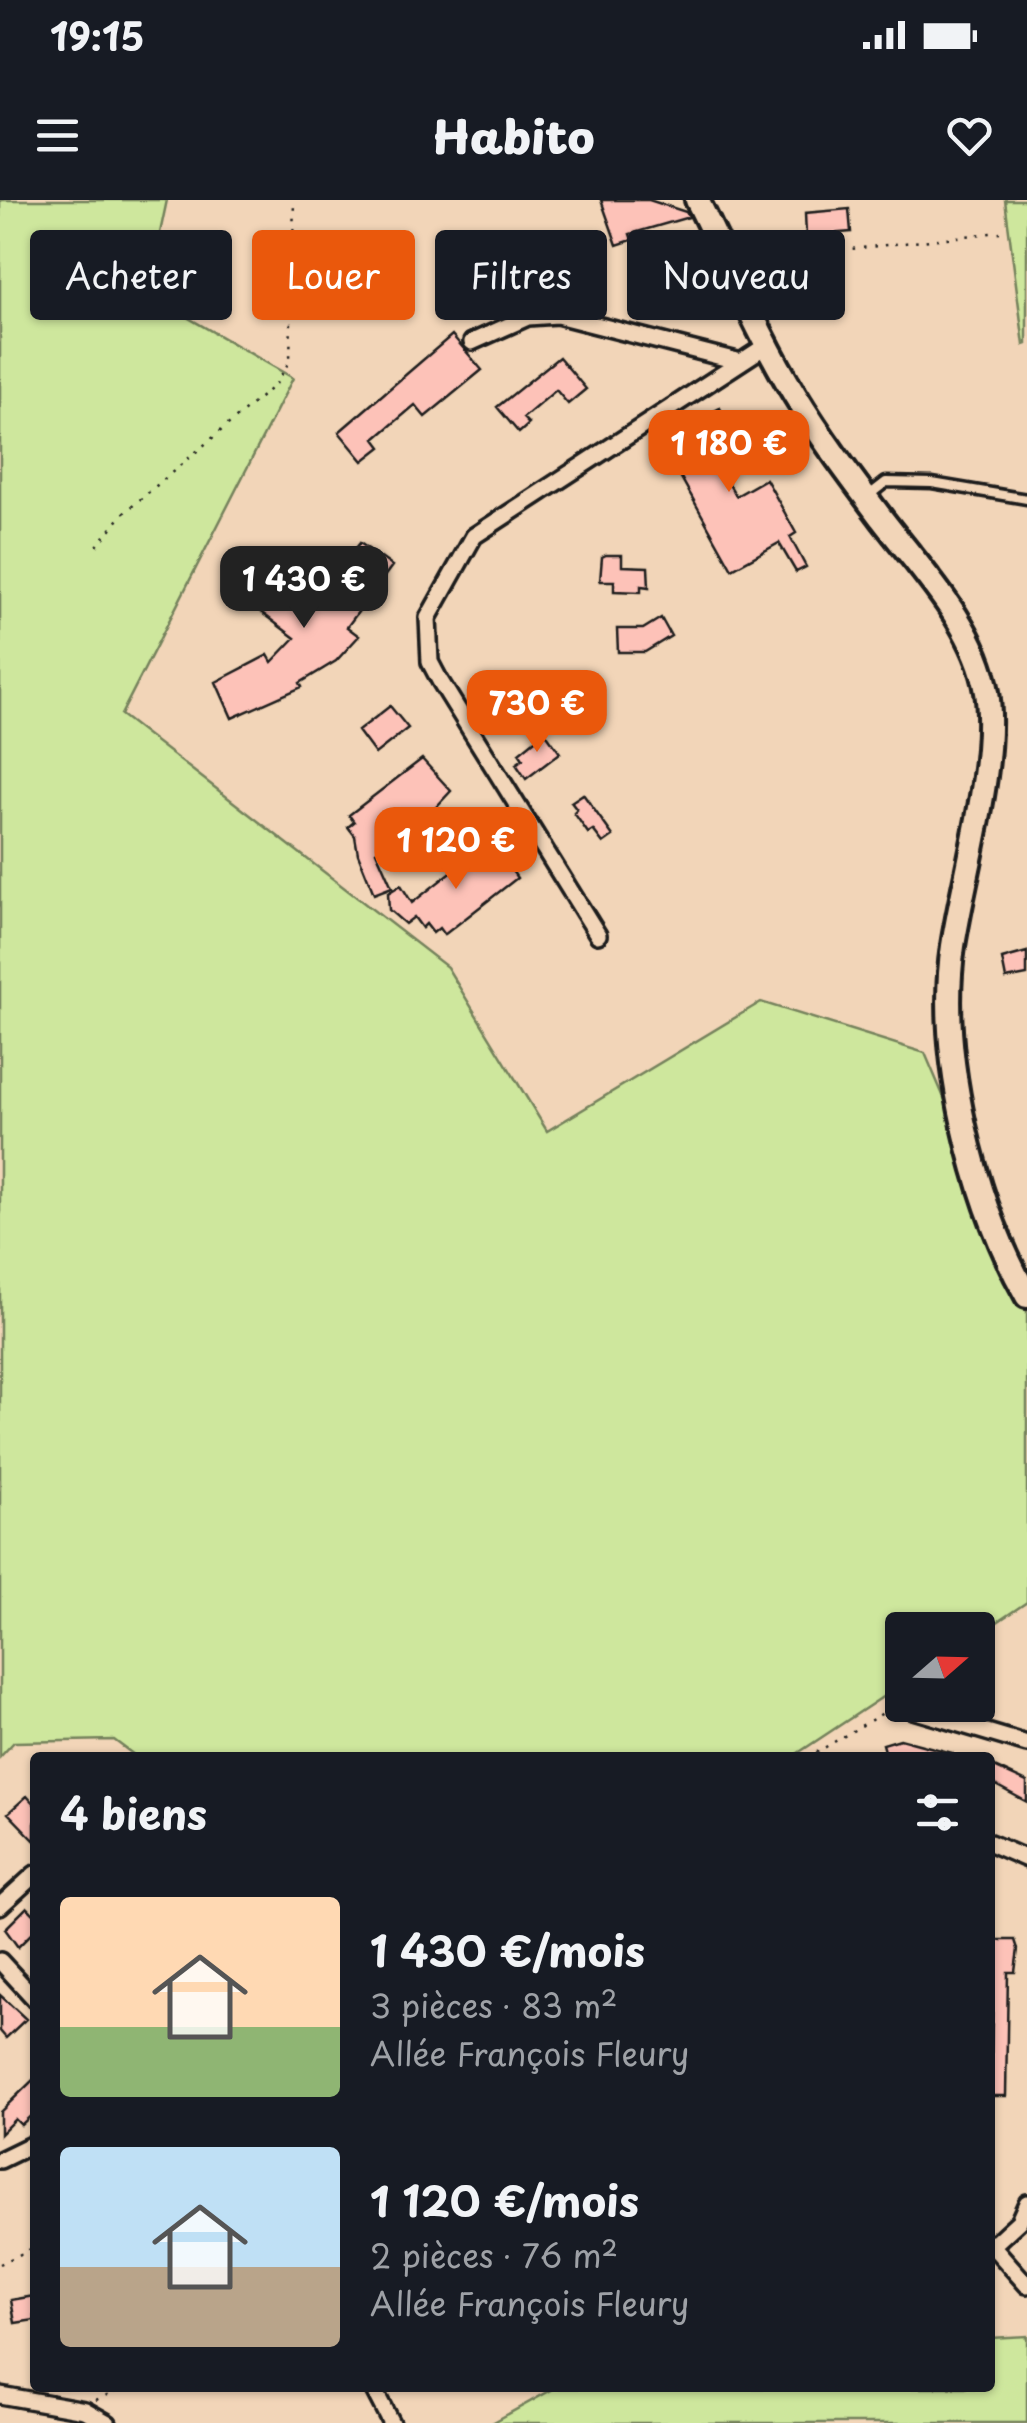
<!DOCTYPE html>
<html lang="fr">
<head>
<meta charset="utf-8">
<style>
	:root { --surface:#171b24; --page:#242831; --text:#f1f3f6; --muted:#9ea1a6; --accent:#ea580c }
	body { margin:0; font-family:"Playpen Sans",sans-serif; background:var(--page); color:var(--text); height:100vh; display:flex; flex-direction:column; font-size:38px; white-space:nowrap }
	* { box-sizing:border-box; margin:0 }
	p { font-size:32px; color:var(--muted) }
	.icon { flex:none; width:55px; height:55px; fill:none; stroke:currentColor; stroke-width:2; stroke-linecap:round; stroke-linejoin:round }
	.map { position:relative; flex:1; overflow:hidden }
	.sheet { position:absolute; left:30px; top:1552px; width:965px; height:640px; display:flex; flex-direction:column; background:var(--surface); border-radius:10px; box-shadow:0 2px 8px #0004 }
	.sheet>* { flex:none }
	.banner { position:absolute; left:30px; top:30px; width:968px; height:90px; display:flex; gap:20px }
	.needle { width:65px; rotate:70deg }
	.controls { position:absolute; left:885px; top:1412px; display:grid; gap:20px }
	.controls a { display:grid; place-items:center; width:110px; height:110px; border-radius:10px; background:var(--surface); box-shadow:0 2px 8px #0004; font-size:50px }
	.price { position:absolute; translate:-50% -85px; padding:0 22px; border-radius:20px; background:var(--accent); color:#fff; font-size:32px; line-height:65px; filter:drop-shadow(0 2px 5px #0008) }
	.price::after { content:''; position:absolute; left:50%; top:60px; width:30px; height:22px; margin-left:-15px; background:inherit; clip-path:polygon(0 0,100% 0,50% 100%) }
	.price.active { background:#222; color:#fff }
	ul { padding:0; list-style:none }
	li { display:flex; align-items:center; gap:30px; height:250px; padding:0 30px }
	li span { display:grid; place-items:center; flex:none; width:280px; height:200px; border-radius:10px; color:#555 }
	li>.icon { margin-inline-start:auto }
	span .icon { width:120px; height:120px; fill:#fffc; stroke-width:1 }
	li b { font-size:42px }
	h2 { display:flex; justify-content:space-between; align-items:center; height:120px; padding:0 30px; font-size:42px }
	.pill { padding:0 35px; border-radius:10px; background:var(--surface); box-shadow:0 2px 8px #0004; font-size:35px; line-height:90px }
	.pill.active { background:var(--accent); color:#fff }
	.status { display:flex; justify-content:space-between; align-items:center; height:70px; padding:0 50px; background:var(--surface); direction:ltr }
	.status svg { height:28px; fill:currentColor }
	header { display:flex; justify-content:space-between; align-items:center; height:130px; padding:0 30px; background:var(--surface); font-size:45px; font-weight:800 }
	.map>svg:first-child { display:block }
	.green { fill:#cee79d; stroke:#75825c; stroke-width:2.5 }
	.building { fill:#fdc2b8; stroke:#1c1c1c; stroke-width:2.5 }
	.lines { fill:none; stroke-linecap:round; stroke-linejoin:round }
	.lane-casing { stroke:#1c1c1c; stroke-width:15 }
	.street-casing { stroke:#1c1c1c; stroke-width:22 }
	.secondary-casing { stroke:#1c1c1c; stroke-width:30 }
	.path { stroke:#1c1c1c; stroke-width:2.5; stroke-dasharray:2.5 8; stroke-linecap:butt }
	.lane { stroke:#f2d5b8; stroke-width:8 }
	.street { stroke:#f2d5b8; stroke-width:15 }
	.secondary { stroke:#f2d5b8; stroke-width:22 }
</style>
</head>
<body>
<div class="status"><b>19:15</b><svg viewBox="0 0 49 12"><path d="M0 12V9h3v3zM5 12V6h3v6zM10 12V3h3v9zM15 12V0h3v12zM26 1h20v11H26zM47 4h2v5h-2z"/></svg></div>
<header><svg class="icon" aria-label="menu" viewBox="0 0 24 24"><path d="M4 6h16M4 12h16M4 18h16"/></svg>Habito<svg class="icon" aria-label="heart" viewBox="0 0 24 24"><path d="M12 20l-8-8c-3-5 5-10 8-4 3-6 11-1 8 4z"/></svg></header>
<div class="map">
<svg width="1027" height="2223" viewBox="0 0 1027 2223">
	<rect width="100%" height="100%" fill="#f2d5b8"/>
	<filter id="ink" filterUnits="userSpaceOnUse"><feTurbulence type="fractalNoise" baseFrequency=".01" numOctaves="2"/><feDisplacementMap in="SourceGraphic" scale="20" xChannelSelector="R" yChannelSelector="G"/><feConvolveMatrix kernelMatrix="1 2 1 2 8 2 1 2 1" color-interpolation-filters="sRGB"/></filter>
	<g filter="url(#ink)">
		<path class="green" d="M0,0H167L147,94L293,178L121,515L447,767L547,931L761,802L925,853L1027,1093V1402L978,1435V1430H902V1484L792,1557L138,1558L114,1540L14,1542L0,1557Z
			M1005,0H1027V144L1024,145Z
			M1027,2136V2223H492L555,2188H990V2138Z"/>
		<path class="building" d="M601,0H649L686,12L689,17L630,34L632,40L617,45Z
			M849,9L851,32L806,36L805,13Z
			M271,37L272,45L290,43V60L260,62L257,38Z
			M452,135L482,170L425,217L415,205L375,239L381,247L363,261L339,232Z
			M559,157L586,189L568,204L556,190L523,218L529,224L519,233L497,207Z
			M720,208L736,238L711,254L736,296L766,279L796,333L790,337L806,367L796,372L779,343L732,369L660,240Z
			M360,343L392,366L347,427L359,436L336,461L300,483L302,487L232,518L216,482L268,455L272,462L295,438L246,401L269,370L313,402Z
			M606,355H622V366L648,367L649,387L641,386V392L614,391V381H600L602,357Z
			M661,418L671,436L645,452H618L617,429H643Z
			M390,506L408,528L375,554L358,531Z
			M545,532L560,553L526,579L516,564L523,559L519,553Z
			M422,559L451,591L423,621L420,618L376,651L392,687L374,694L358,654L355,636L348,627L354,622L349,615Z
			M583,594L613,636L603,643L593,630L588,633L574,613L577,610L571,602Z
			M492,642L517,678L444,735L439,728L433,733L426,724L422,728L414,717L405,724L389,710L388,693L401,685L412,703L459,666L457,662Z
			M1027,752V775L1006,779L1002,759Z
			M900,1539L952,1553L951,1558H887L883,1544Z
			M990,1565L1027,1582V1602L990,1582Z
			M27,1596L35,1605V1641L8,1613Z
			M27,1707L35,1715V1730L18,1747L5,1729Z
			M994,1740H1015L1018,1749L1015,1772H1008L1006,1896H990Z
			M0,1795L26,1819L6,1838L0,1831Z
			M35,1878V1912L21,1925L15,1919L0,1934V1912Z
			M34,2096L35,2120L15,2123L11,2100Z"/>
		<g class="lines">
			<g class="lane-casing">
				<path id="lane" d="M868,296L886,282L932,283L1027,299"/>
			</g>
			<g class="street-casing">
				<path id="street" d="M472,142L528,117L557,115L741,162
					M598,735L440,481L430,462L428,418L474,336L767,145
					M896,1505L1027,1544
					M990,1643L1027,1659
					M0,1706L35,1674
					M0,1761L35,1799
					M0,1960L35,1943
					M990,2043L1027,2085
					M994,2044L1019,2021L1027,2003
					M373,2188L391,2223
					M0,2195L85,2210L108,2223"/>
			</g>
			<g class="secondary-casing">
				<path id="secondary" d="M697,0C730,65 757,133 795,195C821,238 852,279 882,319C921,370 976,426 987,492C998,561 964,674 953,746C937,853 974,1003 1027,1096"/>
			</g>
			<path class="path" d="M790,56L1000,32
				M97,346L123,314L276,184L290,160L294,0
				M807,1558L883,1513
				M0,2064L35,2047
				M96,2200L122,2188"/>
			<use href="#lane" class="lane"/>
			<use href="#street" class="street"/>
			<use href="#secondary" class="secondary"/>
		</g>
	</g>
</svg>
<div class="controls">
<a><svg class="needle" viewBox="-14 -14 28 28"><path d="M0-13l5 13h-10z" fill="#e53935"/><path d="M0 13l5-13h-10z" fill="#9ea1a6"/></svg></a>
</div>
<b class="price" style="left:729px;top:295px">1 180 €</b>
<b class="price active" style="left:304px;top:431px">1 430 €</b>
<b class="price" style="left:537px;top:555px">730 €</b>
<b class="price" style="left:456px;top:692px">1 120 €</b>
<div class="banner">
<a class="pill">Acheter</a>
<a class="pill active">Louer</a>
<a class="pill">Filtres</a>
<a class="pill">Nouveau</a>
</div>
<section class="sheet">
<h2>4 biens<svg class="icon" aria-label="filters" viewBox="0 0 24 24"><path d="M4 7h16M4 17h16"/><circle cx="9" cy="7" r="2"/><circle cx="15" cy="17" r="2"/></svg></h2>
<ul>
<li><span style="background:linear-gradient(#ffd9b3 65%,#8fb573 0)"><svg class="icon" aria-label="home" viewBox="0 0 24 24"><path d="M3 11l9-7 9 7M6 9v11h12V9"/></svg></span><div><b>1 430 €/mois</b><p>3 pièces · 83 m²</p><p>Allée François Fleury</p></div></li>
<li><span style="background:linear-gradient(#bfe0f5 60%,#b9a48a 0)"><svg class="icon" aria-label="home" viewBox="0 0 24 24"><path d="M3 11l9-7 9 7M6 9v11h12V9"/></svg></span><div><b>1 120 €/mois</b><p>2 pièces · 76 m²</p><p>Allée François Fleury</p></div></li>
</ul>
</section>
</div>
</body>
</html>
